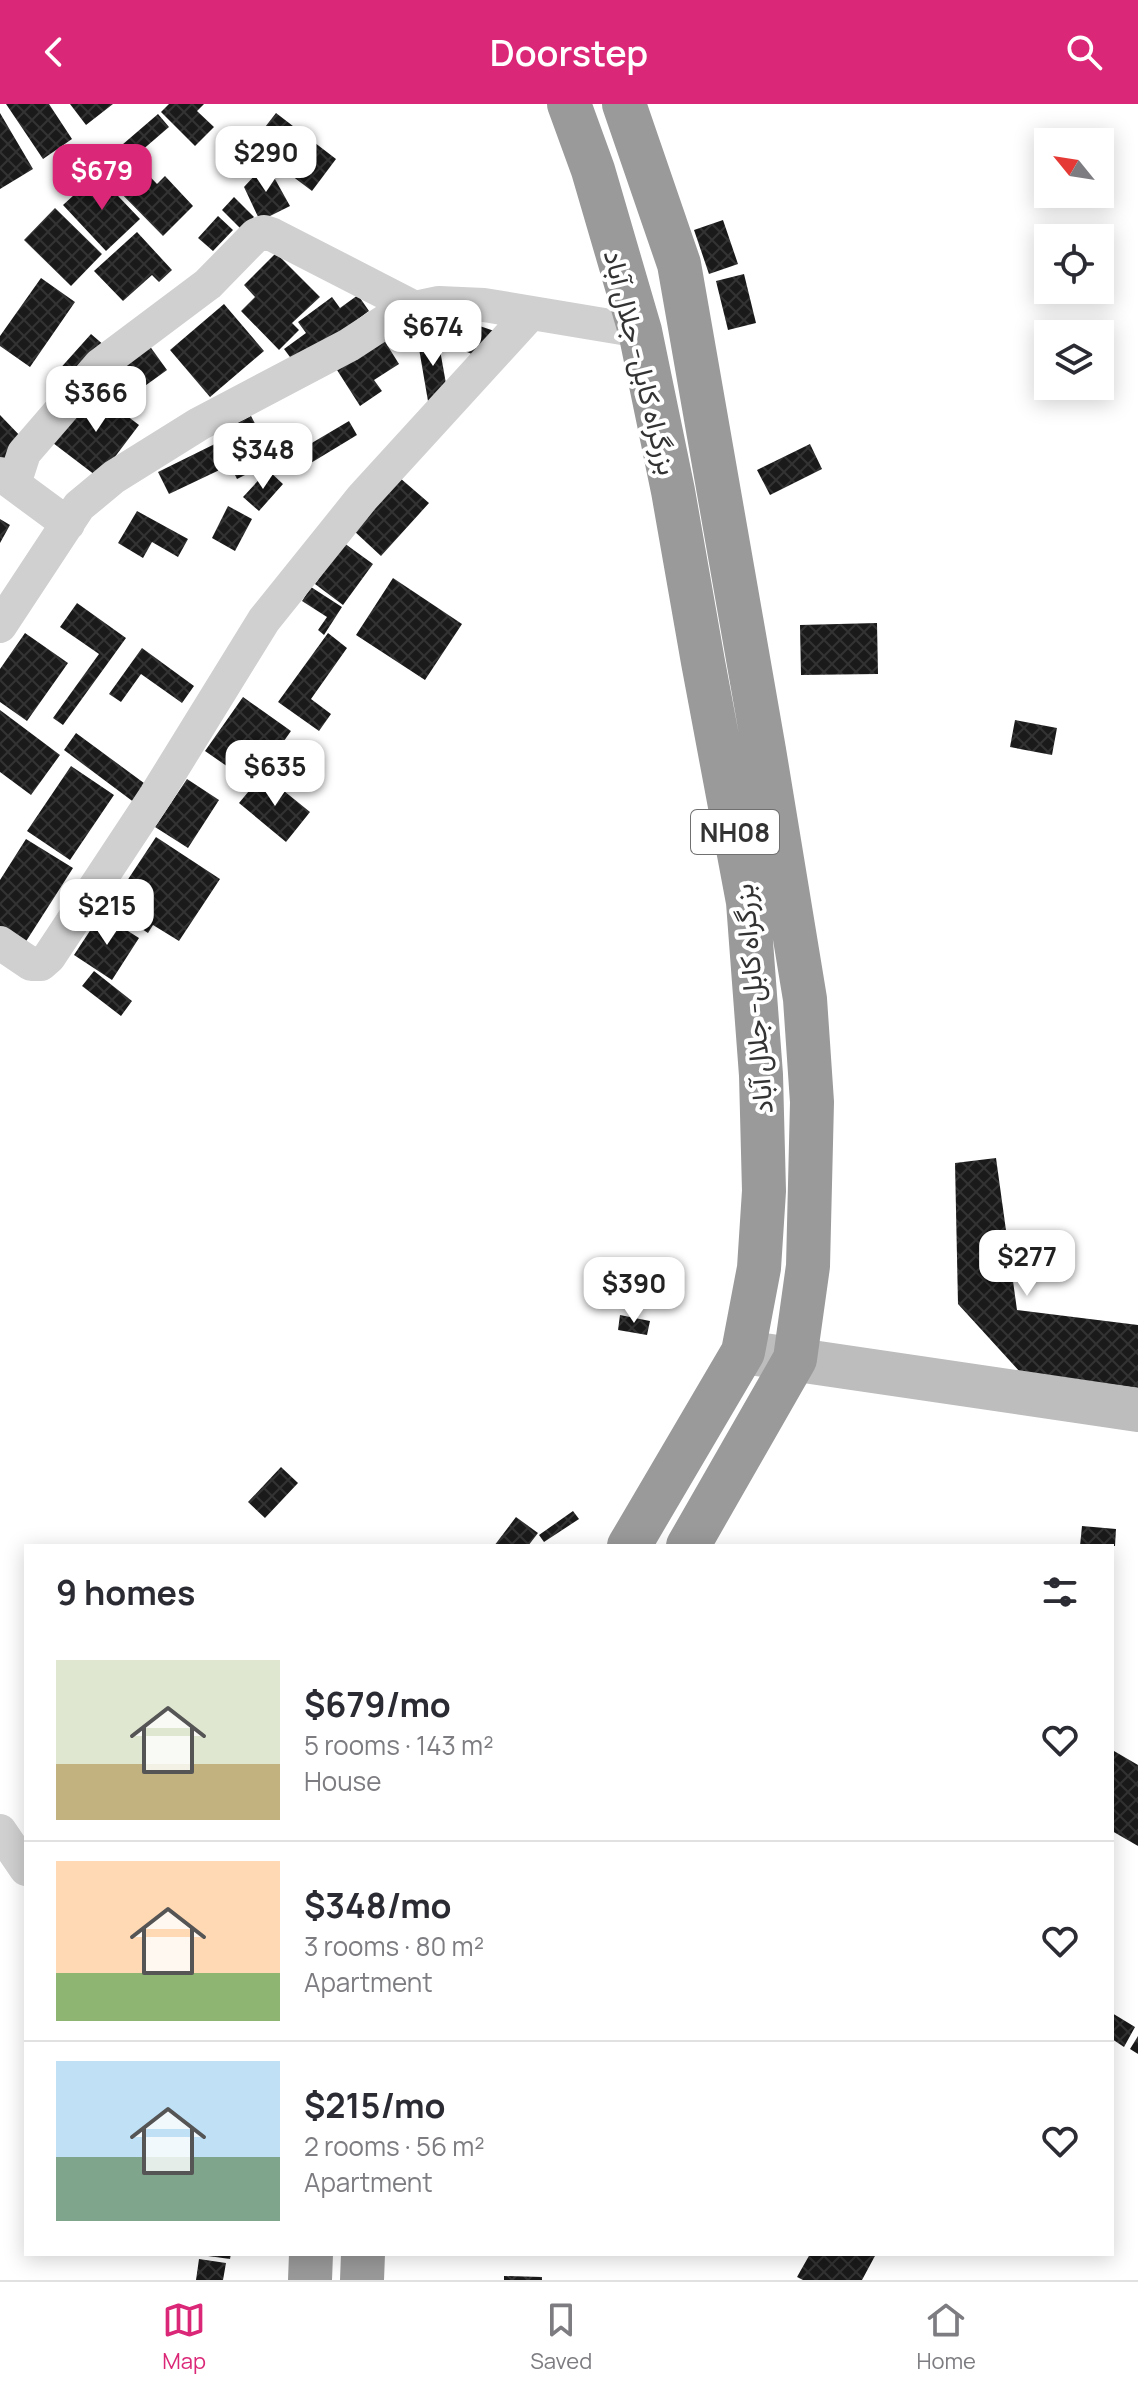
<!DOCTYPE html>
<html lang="en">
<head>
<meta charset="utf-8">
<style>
	:root { --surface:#fff; --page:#f7f7f7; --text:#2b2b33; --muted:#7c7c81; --line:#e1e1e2; --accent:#db2777 }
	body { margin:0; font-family:Manrope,Vazirmatn,sans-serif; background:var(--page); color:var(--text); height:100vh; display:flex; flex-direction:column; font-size:30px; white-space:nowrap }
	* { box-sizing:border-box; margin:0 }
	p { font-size:26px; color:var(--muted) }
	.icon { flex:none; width:44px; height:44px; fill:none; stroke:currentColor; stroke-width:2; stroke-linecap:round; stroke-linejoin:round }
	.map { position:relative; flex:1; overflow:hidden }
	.panel { position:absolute; left:24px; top:1440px; width:1090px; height:712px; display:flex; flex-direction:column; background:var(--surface); border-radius:0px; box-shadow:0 4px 20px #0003 }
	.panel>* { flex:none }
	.needle { width:52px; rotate:300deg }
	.controls { position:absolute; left:1034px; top:24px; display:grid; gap:16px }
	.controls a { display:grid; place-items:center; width:80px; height:80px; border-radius:0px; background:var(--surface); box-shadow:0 4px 20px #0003; font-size:40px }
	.price { position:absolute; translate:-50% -68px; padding:0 18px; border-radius:16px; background:#fff; color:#222; font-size:26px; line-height:52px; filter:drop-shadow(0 2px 4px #0008) }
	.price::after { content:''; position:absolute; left:50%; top:48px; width:24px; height:18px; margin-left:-12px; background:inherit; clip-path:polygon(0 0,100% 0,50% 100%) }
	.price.on { background:var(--accent); color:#fff }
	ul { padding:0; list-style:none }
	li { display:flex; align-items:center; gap:24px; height:200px; padding:0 32px }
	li+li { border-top:2px solid var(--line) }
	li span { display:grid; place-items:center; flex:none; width:224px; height:160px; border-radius:0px; color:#555 }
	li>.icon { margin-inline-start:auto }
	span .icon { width:96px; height:96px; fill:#fffc; stroke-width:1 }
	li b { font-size:34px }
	h2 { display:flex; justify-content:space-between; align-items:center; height:96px; padding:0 32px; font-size:34px }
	header { display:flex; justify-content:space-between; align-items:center; height:104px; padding:0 32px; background:var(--accent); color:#fff; font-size:36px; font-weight:600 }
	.tabs { display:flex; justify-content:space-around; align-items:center; height:112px; border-top:2px solid var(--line); background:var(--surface); font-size:22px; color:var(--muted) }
	.tabs a { display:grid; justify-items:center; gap:4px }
	.tabs .on { color:var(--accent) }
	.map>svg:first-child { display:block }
	.building { fill:url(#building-cross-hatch) }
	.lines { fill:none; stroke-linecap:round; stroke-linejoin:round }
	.street { stroke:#d0d0d0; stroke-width:34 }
	.secondary { stroke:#bdbdbd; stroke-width:44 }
	.highway { stroke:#9a9a9a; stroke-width:44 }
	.labels { text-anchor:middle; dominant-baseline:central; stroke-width:8; stroke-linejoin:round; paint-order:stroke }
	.shield { fill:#fff; stroke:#707070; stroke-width:2 }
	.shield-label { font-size:26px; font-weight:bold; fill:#333 }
	.street-label { font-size:28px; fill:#333; stroke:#fff }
</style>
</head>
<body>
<header><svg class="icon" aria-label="back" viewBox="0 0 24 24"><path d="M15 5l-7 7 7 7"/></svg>Doorstep<svg class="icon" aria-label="search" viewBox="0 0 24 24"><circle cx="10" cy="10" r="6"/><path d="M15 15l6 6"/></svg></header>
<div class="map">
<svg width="1138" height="2176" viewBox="0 0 1138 2176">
	<defs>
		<pattern id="building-cross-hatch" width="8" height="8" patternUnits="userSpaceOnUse" patternTransform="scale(2)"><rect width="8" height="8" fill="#1a1a1a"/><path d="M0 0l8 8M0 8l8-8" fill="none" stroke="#333"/></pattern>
	</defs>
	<rect width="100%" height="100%" fill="#fff"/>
	<path class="building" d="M6,0H49L72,35L43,55Z
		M70,0H113L86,21Z
		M169,0H204L197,7L214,23L195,42L161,8Z
		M0,9L33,65L0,85Z
		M276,9L336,55L312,87L251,41Z
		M158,10L169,23L119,66L108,53Z
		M135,57L157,80L165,72L193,102L163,132L112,80Z
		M266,59L290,102L260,117L244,83Z
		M97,70L140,115L106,147L63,101Z
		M234,93L254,113L242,126L222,106Z
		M55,104L102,150L71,182L24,136Z
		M218,112L233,126L213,147L198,134Z
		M723,116L738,160L709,170L694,126Z
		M137,128L172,166L159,178L152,171L123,197L94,167Z
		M276,149L320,193L292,219L299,226L279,246L241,207L255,193L244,181Z
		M744,170L756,219L728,226L716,177Z
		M41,174L75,198L30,263L0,242V232Z
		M358,191L369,207L296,261L284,245L306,229L298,218L332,193L340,204Z
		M224,200L264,247L210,293L170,246Z
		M471,219L503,230L481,254L460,245Z
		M437,229L448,291L429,303L417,233Z
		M91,230L105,242L61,290L48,278Z
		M384,236L399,260L374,276L382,287L360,302L337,266Z
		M149,241L167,266L124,297L106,273Z
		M93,286L139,321L99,374L53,339Z
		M0,311L24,336L0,359Z
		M251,312L262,333L284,322L293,337L249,360L229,323Z
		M349,317L357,331L291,371L283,356Z
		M231,332L249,369L237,375L230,361L169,390L158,368Z
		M810,340L822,365L770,391L757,366Z
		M268,366L283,380L259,407L243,393Z
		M400,374L429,399L381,452L353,426Z
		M228,402L252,415L235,447L212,434Z
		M137,407L188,435L178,453L152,438L143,454L118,439Z
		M0,415L10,421L0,439Z
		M344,439L373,460L343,501L315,480Z
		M393,474L462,520L425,576L356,531Z
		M311,483L342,503L324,531L318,526L327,513L302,497Z
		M77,499L126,534L63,621L53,614L99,550L60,523Z
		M877,519L878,570L801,571L800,521Z
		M25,529L68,559L27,617L0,598V565Z
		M328,529L347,544L311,595L331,610L319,627L278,598Z
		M142,544L194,582L182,599L141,570L121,598L109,590Z
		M243,593L291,627L264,665L242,650L231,665L205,647Z
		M0,606L60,651L31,691L0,668Z
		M1015,616L1057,624L1052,651L1010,643Z
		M76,629L148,682L135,699L64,646Z
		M71,662L114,691L70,756L27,727Z
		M263,670L310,708L286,738L239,699Z
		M187,675L219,696L188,744L155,723Z
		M156,733L220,775L179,837L153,821L148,829L130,817L136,808L115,795Z
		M26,735L73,764L25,839L0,823V776Z
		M101,810L139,834L112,876L74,851Z
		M94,867L132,897L121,912L82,882Z
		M996,1054L1017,1206L1138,1221V1284L1020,1268L958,1200L955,1059Z
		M620,1211L650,1217L647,1231L618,1226Z
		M281,1363L298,1379L265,1414L248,1398Z
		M573,1407L579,1415L544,1438L539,1431Z
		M516,1413L538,1429L528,1442H494Z
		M1082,1422L1116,1425L1115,1442H1080Z
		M1114,1647L1138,1661V1742L1112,1727V1651Z
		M1112,1909L1135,1923L1124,1943L1112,1935Z
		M1138,1932V1950L1130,1945Z
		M208,2150H231L230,2155L208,2152Z
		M810,2150H876L862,2176H803L797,2173Z
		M199,2155L226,2159L223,2176H196Z
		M504,2172L542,2173V2176H504Z"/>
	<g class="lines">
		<path class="street" d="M0,370L68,420
			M14,380L24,349L100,261L208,180L256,131L264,128L273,131L415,204
			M0,522L79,402L114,373L199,320L349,241L401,207L439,199L484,201L640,227
			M0,839L31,860H41L49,853L156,691L264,516L362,394L531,209
			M0,1727L26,1765"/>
		<path class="secondary" d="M743,1248L1138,1306"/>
		<path class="highway" d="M569,0L593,66L640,227L673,387L703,558L748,798L761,971L764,1087L759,1164L743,1248L629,1442
			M624,0L679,160L764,646L805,895L812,998L808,1162L795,1255L688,1442
			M310,2176L311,2150
			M362,2176L363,2150"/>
	</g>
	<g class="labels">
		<rect class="shield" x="691" y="706" width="88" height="44" rx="6"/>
		<g class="shield-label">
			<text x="735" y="728">NH08</text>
		</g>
		<g class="street-label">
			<text transform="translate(642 258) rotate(76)">بزرگراه کابل- جلال آباد</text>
			<text transform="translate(752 895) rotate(-95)">بزرگراه کابل- جلال آباد</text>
		</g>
	</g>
</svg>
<div class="controls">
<a><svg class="needle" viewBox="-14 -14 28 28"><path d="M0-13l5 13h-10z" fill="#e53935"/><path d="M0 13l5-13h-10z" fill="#7c7c81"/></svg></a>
<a><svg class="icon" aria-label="locate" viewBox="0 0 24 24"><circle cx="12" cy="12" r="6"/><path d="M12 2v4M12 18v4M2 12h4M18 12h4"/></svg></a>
<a><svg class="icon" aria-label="layers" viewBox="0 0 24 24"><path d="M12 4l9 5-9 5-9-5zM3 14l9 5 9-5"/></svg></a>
</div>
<b class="price" style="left:266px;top:90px">$290</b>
<b class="price on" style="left:102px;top:108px">$679</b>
<b class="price" style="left:433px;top:264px">$674</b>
<b class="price" style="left:96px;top:330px">$366</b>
<b class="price" style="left:263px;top:387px">$348</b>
<b class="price" style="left:275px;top:704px">$635</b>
<b class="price" style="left:107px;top:843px">$215</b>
<b class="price" style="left:1027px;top:1194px">$277</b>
<b class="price" style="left:634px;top:1221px">$390</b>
<section class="panel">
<h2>9 homes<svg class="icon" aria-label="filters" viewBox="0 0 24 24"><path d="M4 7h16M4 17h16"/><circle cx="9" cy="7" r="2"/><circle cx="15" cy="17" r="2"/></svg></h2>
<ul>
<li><span style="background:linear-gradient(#dfe7d0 65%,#c2b280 0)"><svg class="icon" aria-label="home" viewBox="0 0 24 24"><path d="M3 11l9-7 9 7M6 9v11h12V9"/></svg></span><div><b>$679/mo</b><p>5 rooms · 143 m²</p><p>House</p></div><svg class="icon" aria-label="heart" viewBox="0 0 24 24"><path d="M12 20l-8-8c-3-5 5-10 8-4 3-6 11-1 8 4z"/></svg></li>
<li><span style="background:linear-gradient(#ffd9b3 70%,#8fb573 0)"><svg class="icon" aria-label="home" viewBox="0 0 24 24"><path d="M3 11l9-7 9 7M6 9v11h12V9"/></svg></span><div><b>$348/mo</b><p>3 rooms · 80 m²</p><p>Apartment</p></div><svg class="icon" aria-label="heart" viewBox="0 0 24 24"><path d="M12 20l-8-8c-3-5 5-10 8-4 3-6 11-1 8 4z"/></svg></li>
<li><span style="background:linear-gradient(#bfe0f5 60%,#7fa58c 0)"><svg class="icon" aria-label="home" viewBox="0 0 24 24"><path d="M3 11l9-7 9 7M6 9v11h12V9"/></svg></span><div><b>$215/mo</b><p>2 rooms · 56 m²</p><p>Apartment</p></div><svg class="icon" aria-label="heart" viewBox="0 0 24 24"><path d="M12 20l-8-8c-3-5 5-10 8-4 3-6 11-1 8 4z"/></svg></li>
</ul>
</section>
</div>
<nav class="tabs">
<a class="on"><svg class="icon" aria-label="map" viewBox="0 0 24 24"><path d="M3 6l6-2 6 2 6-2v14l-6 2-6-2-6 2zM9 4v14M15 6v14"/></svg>Map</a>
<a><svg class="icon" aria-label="saved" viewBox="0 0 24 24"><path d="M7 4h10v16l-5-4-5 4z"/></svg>Saved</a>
<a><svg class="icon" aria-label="home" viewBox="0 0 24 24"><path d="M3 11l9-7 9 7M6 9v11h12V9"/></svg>Home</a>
</nav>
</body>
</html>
